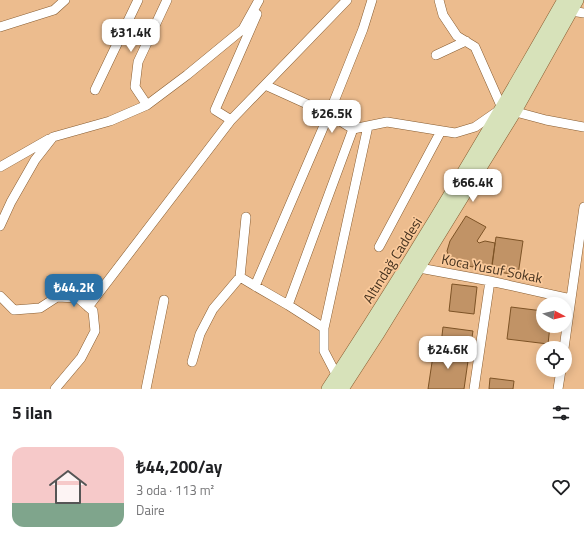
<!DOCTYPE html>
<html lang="tr">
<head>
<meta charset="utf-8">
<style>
	:root { --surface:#fff; --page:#f6f6f6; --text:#202124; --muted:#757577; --accent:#2b71a6 }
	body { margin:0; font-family:"Titillium Web",sans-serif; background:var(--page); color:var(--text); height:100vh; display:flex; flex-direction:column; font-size:15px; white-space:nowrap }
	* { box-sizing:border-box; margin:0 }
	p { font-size:13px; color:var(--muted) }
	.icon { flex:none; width:22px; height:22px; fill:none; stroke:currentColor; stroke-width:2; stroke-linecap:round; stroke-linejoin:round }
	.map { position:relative; height:389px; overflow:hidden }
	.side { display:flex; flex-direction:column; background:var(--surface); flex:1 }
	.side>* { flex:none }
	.needle { width:26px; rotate:97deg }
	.fabs { position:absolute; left:536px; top:297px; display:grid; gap:8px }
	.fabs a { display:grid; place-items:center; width:36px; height:36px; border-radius:50%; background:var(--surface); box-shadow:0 2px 10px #0003; font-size:20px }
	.price { position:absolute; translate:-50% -34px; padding:0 9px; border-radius:8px; background:#fff; color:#222; font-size:13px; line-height:26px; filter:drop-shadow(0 1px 2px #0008) }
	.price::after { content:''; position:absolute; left:50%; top:24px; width:12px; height:9px; margin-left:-6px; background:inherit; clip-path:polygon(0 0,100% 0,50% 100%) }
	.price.selected { background:var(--accent); color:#fff }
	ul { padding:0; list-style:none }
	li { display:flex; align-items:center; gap:12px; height:100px; padding:0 12px }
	li span { display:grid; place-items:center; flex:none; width:112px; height:80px; border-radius:12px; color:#555 }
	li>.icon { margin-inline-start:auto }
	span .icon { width:48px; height:48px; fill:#fffc; stroke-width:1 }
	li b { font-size:17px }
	h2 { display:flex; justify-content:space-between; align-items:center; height:48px; padding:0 12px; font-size:17px }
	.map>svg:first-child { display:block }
	.building { fill:#c19366; stroke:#7d5326 }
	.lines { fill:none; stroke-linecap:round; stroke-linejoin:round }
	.street-casing { stroke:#875c30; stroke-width:10 }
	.secondary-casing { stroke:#875c30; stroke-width:14 }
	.street { stroke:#fff; stroke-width:9 }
	.secondary { stroke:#d7e2ba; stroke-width:13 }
	.labels { text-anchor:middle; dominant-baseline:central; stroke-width:3.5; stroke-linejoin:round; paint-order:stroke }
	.street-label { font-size:14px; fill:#44311e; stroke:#fac99a }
</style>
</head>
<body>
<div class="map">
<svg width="584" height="389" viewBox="0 0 584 389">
	<rect width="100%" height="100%" fill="#ecbc8e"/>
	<path class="building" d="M466,216L486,227L477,241L479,243L485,241L495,243L492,267L475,262L473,267L451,262L447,251L450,241Z
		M496,237L523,241L518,275L491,271Z
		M452,284L477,287L474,314L449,311Z
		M511,307L543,311V326H550L548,344L507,339Z
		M443,327L473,331L470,349L441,344Z
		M434,349L469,354L464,389H428Z
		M490,378L514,381L513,389H489Z"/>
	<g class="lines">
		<g class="street-casing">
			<path id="street" d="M439,0L443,15L457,36L475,47L502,108
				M571,11L584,13
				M0,27L54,10L65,0
				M436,55L466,41
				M265,85L329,114L363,29L372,0
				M95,90L138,0
				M147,105L135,87L138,62L167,0
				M509,110L546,120L584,127
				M231,120L215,110L257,14
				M0,167L49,139
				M246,217L240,277L255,286
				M0,226L11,202L35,160L53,137L110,121L147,105L187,75L243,29L259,0
				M379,247L441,131
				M414,267L490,281L571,299
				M0,296L14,310L40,308L57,297L78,298L93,311L95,331L81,358L55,389
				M288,305L255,286L329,114L353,129L387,122L455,133L475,127L498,111
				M88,307L231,120L347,0
				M324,328L288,305L353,129
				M564,348L584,207
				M192,362L200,334L213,309L240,277
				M337,376L324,351V328L368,126
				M146,389L164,300
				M474,389L490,281
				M558,389L561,370"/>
		</g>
		<g class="secondary-casing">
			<path id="secondary" d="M328,389C412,262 489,132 564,0
				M342,389L377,335L515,111L577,0"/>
		</g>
		<use href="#street" class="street"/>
		<use href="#secondary" class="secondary"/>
	</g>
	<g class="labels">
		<g class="street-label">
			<text transform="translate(392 260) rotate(-58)">Altındağ Caddesi</text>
			<text transform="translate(492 268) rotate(11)">Koca Yusuf Sokak</text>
		</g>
	</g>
</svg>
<div class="fabs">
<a><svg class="needle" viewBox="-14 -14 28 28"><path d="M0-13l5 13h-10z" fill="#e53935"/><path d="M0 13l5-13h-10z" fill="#757577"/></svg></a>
<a><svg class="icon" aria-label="locate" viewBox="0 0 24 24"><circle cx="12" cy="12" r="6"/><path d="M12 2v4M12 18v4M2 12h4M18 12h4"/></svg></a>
</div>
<b class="price" style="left:131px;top:53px">₺31.4K</b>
<b class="price" style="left:332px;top:134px">₺26.5K</b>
<b class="price" style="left:473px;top:203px">₺66.4K</b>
<b class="price selected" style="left:74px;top:308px">₺44.2K</b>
<b class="price" style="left:448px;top:370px">₺24.6K</b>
</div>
<section class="side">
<h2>5 ilan<svg class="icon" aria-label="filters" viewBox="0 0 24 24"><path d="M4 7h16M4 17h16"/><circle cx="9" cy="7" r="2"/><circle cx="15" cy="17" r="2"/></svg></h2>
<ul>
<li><span style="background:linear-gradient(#f6c9c9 70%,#7fa58c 0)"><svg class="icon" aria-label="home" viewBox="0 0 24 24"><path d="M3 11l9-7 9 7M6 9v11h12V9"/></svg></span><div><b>₺44,200/ay</b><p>3 oda · 113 m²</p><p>Daire</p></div><svg class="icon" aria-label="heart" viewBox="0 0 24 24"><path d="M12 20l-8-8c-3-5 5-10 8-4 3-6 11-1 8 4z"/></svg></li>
</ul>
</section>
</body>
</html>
